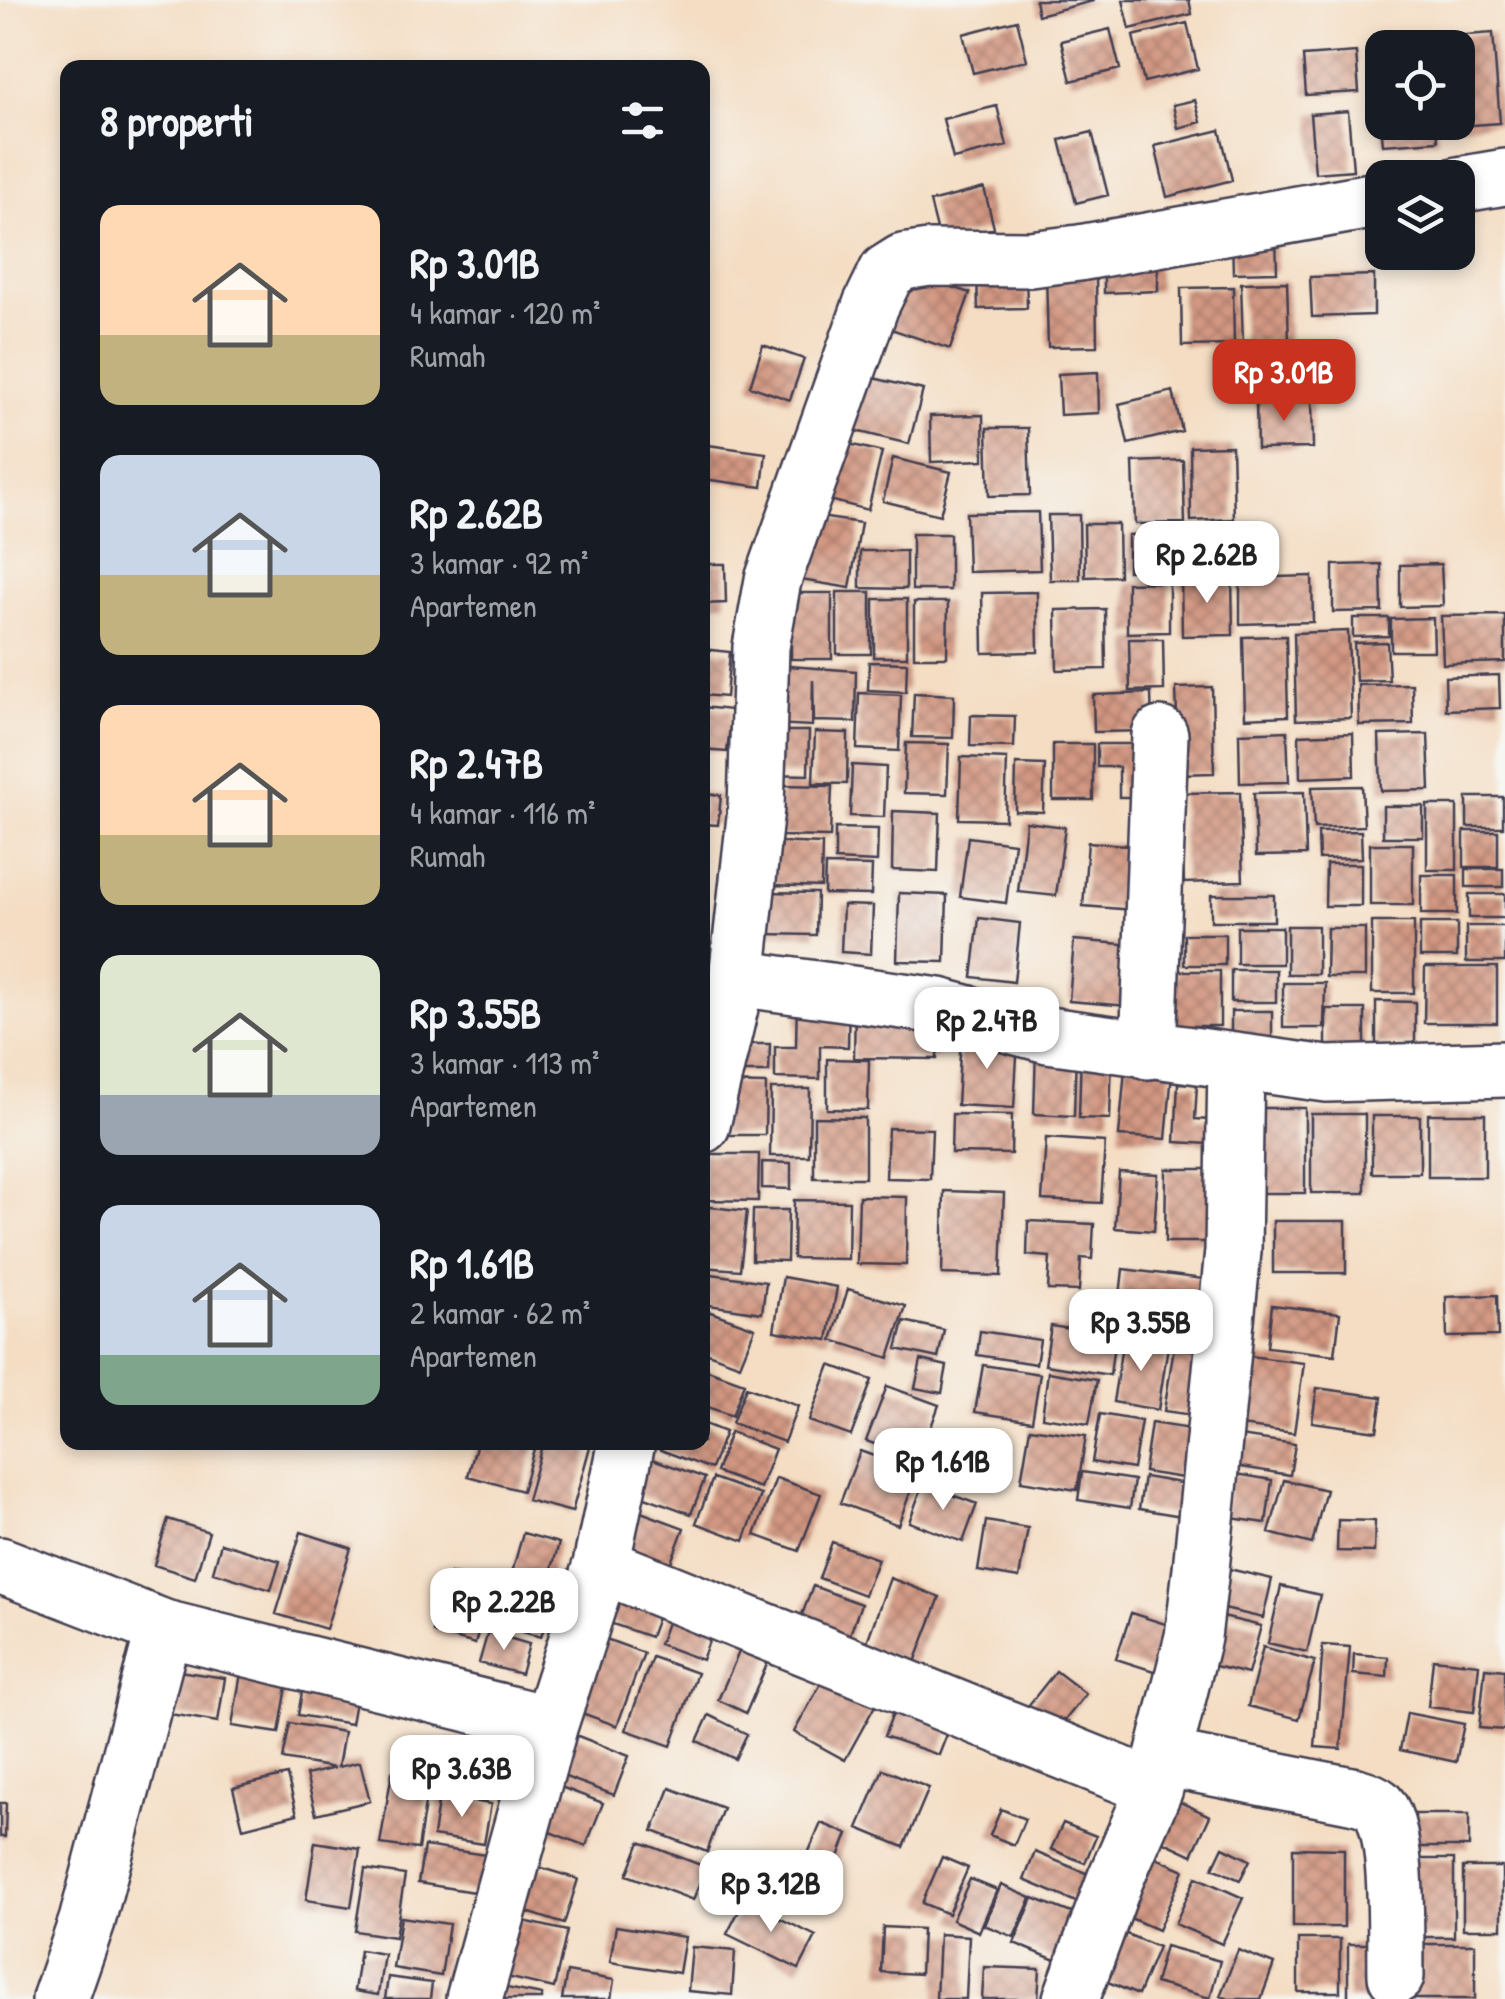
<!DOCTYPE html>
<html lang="id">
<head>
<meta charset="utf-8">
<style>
	:root { --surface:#171b24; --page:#242831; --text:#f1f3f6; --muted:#9ea1a6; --accent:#c8321e }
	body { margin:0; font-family:"Patrick Hand",sans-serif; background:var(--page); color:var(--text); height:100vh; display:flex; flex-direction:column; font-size:38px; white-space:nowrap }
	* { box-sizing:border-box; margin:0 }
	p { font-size:32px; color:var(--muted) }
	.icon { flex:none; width:55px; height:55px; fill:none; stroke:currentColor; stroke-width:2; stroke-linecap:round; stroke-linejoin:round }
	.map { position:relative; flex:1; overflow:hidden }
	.details { position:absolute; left:60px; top:60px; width:650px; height:1390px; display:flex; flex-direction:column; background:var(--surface); border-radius:20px; box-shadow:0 5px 15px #0003 }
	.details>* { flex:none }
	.controls { position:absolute; left:1365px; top:30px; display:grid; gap:20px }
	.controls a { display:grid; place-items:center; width:110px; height:110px; border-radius:20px; background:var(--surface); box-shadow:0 5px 15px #0003; font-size:50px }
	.price { position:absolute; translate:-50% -85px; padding:0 22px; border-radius:20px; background:#fff; color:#222; font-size:32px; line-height:65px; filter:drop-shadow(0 2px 5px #0008) }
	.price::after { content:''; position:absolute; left:50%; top:60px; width:30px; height:22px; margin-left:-15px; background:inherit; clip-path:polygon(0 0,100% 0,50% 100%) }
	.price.active { background:var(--accent); color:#fff }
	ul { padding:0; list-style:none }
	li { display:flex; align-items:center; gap:30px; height:250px; padding:0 40px }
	li span { display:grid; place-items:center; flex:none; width:280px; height:200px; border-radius:20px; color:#555 }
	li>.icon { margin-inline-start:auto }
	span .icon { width:120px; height:120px; fill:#fffc; stroke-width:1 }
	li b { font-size:42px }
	h2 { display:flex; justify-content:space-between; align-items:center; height:120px; padding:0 40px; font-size:42px }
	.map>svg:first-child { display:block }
	.building { fill:url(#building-cross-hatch) }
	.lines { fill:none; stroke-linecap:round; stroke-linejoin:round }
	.minor-casing { stroke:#423e4f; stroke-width:60 }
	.minor { stroke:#fff; stroke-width:55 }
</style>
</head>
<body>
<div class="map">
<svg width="1505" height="1999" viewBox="0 0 1505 1999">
	<defs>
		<pattern id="building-cross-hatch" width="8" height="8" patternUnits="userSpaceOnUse" patternTransform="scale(2.5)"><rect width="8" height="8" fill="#d39882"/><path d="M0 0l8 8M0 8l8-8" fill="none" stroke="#ab7c6c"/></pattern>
	</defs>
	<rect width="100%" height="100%" fill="#f6f6f2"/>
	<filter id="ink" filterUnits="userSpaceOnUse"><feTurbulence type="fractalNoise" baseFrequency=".01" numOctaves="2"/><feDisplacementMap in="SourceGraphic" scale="20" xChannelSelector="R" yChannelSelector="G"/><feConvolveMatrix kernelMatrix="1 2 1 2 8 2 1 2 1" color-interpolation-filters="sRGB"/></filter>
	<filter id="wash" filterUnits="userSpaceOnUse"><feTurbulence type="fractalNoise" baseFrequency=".0048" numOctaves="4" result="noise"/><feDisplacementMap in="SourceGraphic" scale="40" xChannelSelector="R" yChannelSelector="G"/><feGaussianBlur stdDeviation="2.25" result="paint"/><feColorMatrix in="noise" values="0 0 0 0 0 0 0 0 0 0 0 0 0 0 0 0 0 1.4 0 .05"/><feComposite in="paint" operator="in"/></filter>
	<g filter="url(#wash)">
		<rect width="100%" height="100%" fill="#f4ddc3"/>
		<g id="blocks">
			<path class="building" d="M1035,0H1093V1L1038,15Z
				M1123,0H1189L1192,14L1130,29Z
				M1017,20L1027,60L973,73L963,34Z
				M1187,23L1198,69L1144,82L1133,36Z
				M1110,29L1120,69L1071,81L1061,41Z
				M1493,33L1500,123L1459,126L1458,48H1453V36Z
				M1433,38V48H1382V94H1380L1376,43Z
				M1356,52L1359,92L1306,95L1303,56Z
				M1195,100L1201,122L1178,128L1173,105Z
				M997,106L1007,146L953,159L943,119Z
				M1348,111L1353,170L1315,173L1310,114Z
				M1381,122H1437L1438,141L1383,145Z
				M1220,130L1232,180L1167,197L1155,146Z
				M1092,132L1108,195L1076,203L1060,140Z
				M984,188L994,228L940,241L930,202Z
				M1276,235L1277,272L1233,273L1232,236Z
				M1158,263V291L1104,293V264Z
				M901,270L970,293L950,349L882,326Z
				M1026,272L1027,308L978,309L977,274Z
				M1096,272L1097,346L1048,347L1046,273Z
				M1374,275V315L1312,317L1310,277Z
				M1287,282L1289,342L1243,344L1241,283Z
				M1233,287L1234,345L1182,346L1181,288Z
				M763,345L804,359L790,400L750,386Z
				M1098,372L1099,413L1060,415L1058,374Z
				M857,374L923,390L909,444L844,428Z
				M1173,391L1182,431L1128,444L1119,404Z
				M1312,398L1313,448L1257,449L1256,399Z
				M983,415L984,460L931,462L930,416Z
				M987,428H1028L1030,495L989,496Z
				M825,438L882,452L868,510L810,495Z
				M708,445L766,453L762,487L703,479Z
				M1232,446L1234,519L1191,521L1190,447Z
				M893,458L951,472L940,515L883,501Z
				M1183,460L1185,523L1135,524L1133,462Z
				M1038,512L1040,570L968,572L966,513Z
				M806,515L861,523L850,588L795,579Z
				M1048,515H1079L1080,580H1050Z
				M1084,524H1118L1119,576L1085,577Z
				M912,534H950V590H912Z
				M1189,534L1190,570L1128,571V535Z
				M860,551H906V589L860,588Z
				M702,564H725L726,603L702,604Z
				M1381,564L1382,611L1333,612V565Z
				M1441,564L1443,606L1400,607V565Z
				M1232,576L1233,635L1182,636L1181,577Z
				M1312,576L1313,622L1240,624V578Z
				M1169,582V632L1127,633V583Z
				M837,592H871V654H837Z
				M1037,592L1038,652L983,653L982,593Z
				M791,593H832V659H791Z
				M874,599H907V657H874Z
				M914,602H948L947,657H914Z
				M1105,609L1106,669L1057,670L1056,610Z
				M1505,615V662L1443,664L1441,616Z
				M1353,618H1389V636L1353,637Z
				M1433,618L1434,651H1391V619Z
				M1348,631L1351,718L1296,720L1294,633Z
				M1286,636L1288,716L1245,718L1243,637Z
				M1129,639H1163L1164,690L1130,691Z
				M1387,642L1389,680L1356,681L1354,643Z
				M702,649L730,652L726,697L702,695Z
				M869,662L907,663L906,692L868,690Z
				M775,665L856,671L855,722L814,721L813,680L812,726L773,724Z
				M1499,675L1500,708L1446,710L1445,677Z
				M1412,684L1413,724L1359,725L1358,685Z
				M1212,687L1214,773L1179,774L1176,688Z
				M859,693L901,695L899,751L857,749Z
				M914,693L954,695L953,738L912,737Z
				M1151,693L1152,731L1094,732L1093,695Z
				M702,707L732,710L727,752L702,750Z
				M971,715L1015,716L1014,747L970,746Z
				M770,731H809L808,775L769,774Z
				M1287,731L1289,782L1240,783L1239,733Z
				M815,732L848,733L847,784L813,783Z
				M1353,733L1354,776L1300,778L1299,735Z
				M1428,734L1430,790L1381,791L1379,735Z
				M906,743L949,744L947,794L904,793Z
				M1053,744H1093V800H1053Z
				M1097,744H1150V797H1119V767H1097Z
				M961,757L1007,759L1005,820L959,819Z
				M1016,764L1045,765L1043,812L1015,811Z
				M852,765L886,767L884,817L850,816Z
				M780,785L832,786L830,837L779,836Z
				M1362,786L1364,826L1314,828L1312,787Z
				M1240,792L1243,881L1184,883L1181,793Z
				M1304,792L1306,855L1256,856L1254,793Z
				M702,793L721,795L718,825L702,824Z
				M1467,797H1503V827H1467Z
				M1427,805H1457V870H1427Z
				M1383,806H1423V837H1383Z
				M893,811L940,813L938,872L892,870Z
				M1026,822L1065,827L1056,896L1018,892Z
				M835,828L878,829L877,862L835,860Z
				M1361,831L1362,858L1319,859L1318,832Z
				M1464,831H1498V867H1464Z
				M968,837L1014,843L1006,903L960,897Z
				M774,842L822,844L821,887L773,885Z
				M1088,842L1151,847L1146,911L1083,906Z
				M1370,844H1413V905H1370Z
				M1326,864H1361V906H1325Z
				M825,865L872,866L871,895L824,894Z
				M1466,869H1503V887H1466Z
				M1421,875H1457V914H1421Z
				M765,892L817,893L816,935L763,934Z
				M899,893L947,895L945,962L897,961Z
				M1469,894H1505V918H1469Z
				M1211,895H1274V921H1211Z
				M843,905L873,906L871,954L841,952Z
				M979,918L1020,923L1014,982L972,977Z
				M1372,922H1414V993H1372Z
				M1420,923H1457V957H1420Z
				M1287,926H1318V974H1287Z
				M1466,926H1505V962H1466Z
				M1237,927H1282V964H1237Z
				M1327,928H1365V977H1326Z
				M1184,934H1225V965H1184Z
				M1074,940L1145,946L1140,1007L1069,1001Z
				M1425,967H1497V1023H1424Z
				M1231,970H1276V1002H1231Z
				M1176,971H1220V1026H1176Z
				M1283,983H1325L1324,1028H1283Z
				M797,996L849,997L848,1047L820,1046V1079L775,1078V1047H796Z
				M1376,1001L1415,1002V1045H1376Z
				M855,1005L938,1006L937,1059L854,1058Z
				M1326,1009H1365V1054H1326Z
				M1231,1011H1272V1042H1231Z
				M961,1036L1018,1039L1014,1108L957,1105Z
				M730,1044H770L769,1072H730Z
				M1036,1048L1076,1049L1074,1116L1034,1114Z
				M1081,1050L1112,1051L1110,1119L1079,1118Z
				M1126,1058L1173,1062L1166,1139L1119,1136Z
				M827,1059L869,1060L868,1110L827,1109Z
				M722,1083L766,1084L765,1135H722Z
				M1178,1083L1197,1084L1195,1119L1228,1121L1227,1145L1175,1142Z
				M771,1089H810L809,1156H770Z
				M1261,1108H1305V1193H1261Z
				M952,1114L1012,1115L1011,1154L951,1153Z
				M1311,1114H1365V1193H1311Z
				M1428,1114H1485V1177H1428Z
				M1372,1116H1420V1173H1372Z
				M814,1117L865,1118V1178H814Z
				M888,1128L932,1129L930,1179L886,1178Z
				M1046,1138L1105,1142L1101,1203L1042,1200Z
				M702,1154H759L758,1201L702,1200Z
				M762,1162L791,1163V1189L762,1188Z
				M1166,1169H1230L1229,1242H1165Z
				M1119,1172L1158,1174L1154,1231L1115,1228Z
				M944,1191L1004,1193L1001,1276L942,1274Z
				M859,1196L907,1197L906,1265L857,1264Z
				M794,1200L849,1201L848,1259L793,1258Z
				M702,1206L747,1211L740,1270L702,1267Z
				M753,1210H788L787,1261L752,1260Z
				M1028,1221L1094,1224L1092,1259L1081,1258L1079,1291L1048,1290L1050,1257L1027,1255Z
				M1273,1221H1346V1273H1273Z
				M1123,1269L1212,1280L1205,1332L1117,1323Z
				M705,1273L766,1282L762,1313L702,1304Z
				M783,1277L837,1287L828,1340L774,1331Z
				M848,1289L906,1306L889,1358L832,1340Z
				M1497,1295L1498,1336L1447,1337L1446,1297Z
				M1272,1305L1340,1313L1335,1355L1267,1347Z
				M702,1309L755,1328L740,1365L702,1351Z
				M904,1321L944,1330L938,1358L897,1349Z
				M1051,1326L1115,1336L1110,1375L1045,1365Z
				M980,1331L1040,1340L1036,1364L977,1355Z
				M1123,1339L1168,1346L1158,1410L1113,1402Z
				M1174,1347L1216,1354L1207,1417L1164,1411Z
				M1250,1356L1304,1363L1294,1433L1240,1426Z
				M921,1360L947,1366L942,1393L915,1388Z
				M830,1365L872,1380L851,1436L809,1421Z
				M983,1365L1040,1374L1032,1421L975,1412Z
				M702,1368L744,1383L732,1416L702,1405Z
				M1048,1372L1097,1380L1089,1424L1042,1417Z
				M887,1386L939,1405L919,1460L866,1441Z
				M746,1387L798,1406L784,1442L732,1423Z
				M1317,1388L1382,1397L1377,1431L1312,1422Z
				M1100,1414L1141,1421L1133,1469L1092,1462Z
				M702,1423L725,1432L711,1469L650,1446L651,1442H702Z
				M1151,1423L1204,1431L1196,1480L1144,1472Z
				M1030,1428L1086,1436L1077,1490L1021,1481Z
				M730,1432L775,1449L760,1488L716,1472Z
				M1240,1436L1295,1444L1290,1475L1235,1466Z
				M477,1442H536L522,1491L468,1476Z
				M543,1442L591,1443L572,1512L527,1500Z
				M860,1451L918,1472L898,1525L840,1503Z
				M639,1454L705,1478L691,1514L626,1490Z
				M1082,1472L1134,1480L1130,1508L1078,1500Z
				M1231,1473L1272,1480L1266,1523L1224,1517Z
				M1144,1477L1187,1484L1182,1516L1139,1509Z
				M713,1478L761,1495L744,1541L696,1523Z
				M776,1478L821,1494L799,1551L755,1535Z
				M1284,1480L1326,1490L1312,1544L1269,1533Z
				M923,1484L977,1504L963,1542L909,1522Z
				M622,1505L684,1528L670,1565L608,1542Z
				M168,1519L209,1532L195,1578L154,1565Z
				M1338,1520L1375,1521L1374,1552L1337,1551Z
				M986,1521L1028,1528L1019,1578L978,1571Z
				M301,1532L351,1548L326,1629L276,1614Z
				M523,1533L559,1543L544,1597L508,1587Z
				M832,1542L878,1559L864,1595L819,1578Z
				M221,1543L280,1561L271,1590L213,1572Z
				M1229,1569L1272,1579L1263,1618L1220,1608Z
				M450,1573L492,1584L475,1644L433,1632Z
				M890,1578L940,1597L914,1665L865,1647Z
				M620,1580L665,1596L650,1637L604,1621Z
				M813,1586L861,1604L847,1643L798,1625Z
				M1281,1586L1320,1595L1307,1652L1268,1643Z
				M498,1595L549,1610L541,1637L491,1624Z
				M675,1601L718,1617L702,1660L659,1644Z
				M1131,1613L1181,1629L1166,1675L1116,1659Z
				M1223,1617L1261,1626L1248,1674L1211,1665Z
				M749,1629L777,1641L746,1713L718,1700Z
				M488,1632L529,1644L521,1674L479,1663Z
				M598,1636L644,1653L617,1726L571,1709Z
				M1323,1645L1350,1647L1341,1749L1315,1747Z
				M1263,1647L1315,1661L1299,1719L1248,1706Z
				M1354,1654L1388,1657L1387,1677L1353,1674Z
				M652,1657L697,1673L671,1746L626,1730Z
				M1433,1659L1479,1664L1474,1712L1428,1707Z
				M832,1664L883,1691L845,1760L794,1732Z
				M242,1667L289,1675L279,1733L232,1726Z
				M159,1668L225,1678L218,1722L152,1711Z
				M1485,1668L1505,1670V1730L1479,1728Z
				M1056,1671L1086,1694L1050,1739L1020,1716Z
				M304,1681L357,1690L351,1724L298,1715Z
				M900,1695L955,1714L939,1755L884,1736Z
				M1407,1713L1464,1724L1456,1762L1400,1750Z
				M709,1715L747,1734L735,1759L697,1741Z
				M290,1723L344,1732L338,1767L360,1762L370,1801L316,1814L306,1775L335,1768L283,1759Z
				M560,1729L629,1756L614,1795L544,1769Z
				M449,1739L500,1747L493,1794L441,1786Z
				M883,1769L929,1788L904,1847L858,1828Z
				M392,1772L429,1777L418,1849L380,1844Z
				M287,1775L297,1814L243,1828L233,1788Z
				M545,1781L603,1803L586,1846L529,1824Z
				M670,1788L723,1808L707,1852L653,1831Z
				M1161,1793L1210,1816L1192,1855L1143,1832Z
				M439,1796L491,1804L484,1844L433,1836Z
				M0,1803H6L5,1837H0Z
				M1001,1809L1025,1819L1014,1845L990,1835Z
				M1415,1814H1469V1847H1415Z
				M821,1823L848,1834L829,1882L801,1870Z
				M1063,1823L1096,1836L1085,1863L1051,1849Z
				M315,1842L360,1849L351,1907L306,1900Z
				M640,1842L706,1867L693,1900L627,1875Z
				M424,1846L486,1855L480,1893L418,1883Z
				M1223,1847L1250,1860L1240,1880L1213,1868Z
				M1293,1848L1344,1849V1927H1293Z
				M1138,1850L1184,1870L1158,1930L1112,1910Z
				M1035,1852L1093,1876L1081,1904L1024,1880Z
				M942,1857L968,1868L948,1914L922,1903Z
				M1413,1859H1454V1937H1413Z
				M532,1865L578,1879L564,1924L518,1909Z
				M1463,1867H1502V1929H1463Z
				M365,1869L405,1875L395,1937L355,1931Z
				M1196,1877L1243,1898L1222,1944L1175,1924Z
				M970,1879L997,1890L979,1932L952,1920Z
				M1001,1885L1031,1898L1014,1937L984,1925Z
				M1033,1898L1079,1916L1060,1962L1014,1943Z
				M744,1901L816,1936L799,1969L727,1934Z
				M401,1917L449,1924L441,1976L393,1968Z
				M511,1918L567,1931L554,1988L498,1975Z
				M616,1926L685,1937L679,1973L610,1962Z
				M1107,1926L1158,1947L1138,1995L1108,1982L1115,1965L1095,1957Z
				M883,1927L922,1929L920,1974L881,1972Z
				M939,1934L969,1936L966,1999H936Z
				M1298,1939H1340V1992H1298Z
				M1348,1944H1387V1999H1348Z
				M1413,1944H1475V1999H1413Z
				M1165,1946L1220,1961L1210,1998L1155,1983Z
				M692,1947L735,1951L732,1995L688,1991Z
				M360,1950L384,1954L378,1995L354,1991Z
				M1238,1950L1274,1964L1261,1999H1229L1220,1996Z
				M984,1967L1040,1969L1038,1999H982Z
				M567,1972L614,1980L611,1999H562Z
				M388,1977L432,1983L430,1999H385Z
				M482,1983L542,1995V1999H478Z"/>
		</g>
	</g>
	<g filter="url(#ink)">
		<use href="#blocks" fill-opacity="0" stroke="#423e4f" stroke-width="2.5"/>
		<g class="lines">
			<g class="minor-casing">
				<path id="minor" d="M1458,185L1505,177
					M737,978L939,1006L1048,1035L1327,1074L1505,1069
					M1148,1051L1160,735
					M702,1125L737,978L756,808L761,647L773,580L871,305L887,272L903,262L929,258L1030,259L1079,253L1382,199
					M0,1565L164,1628L550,1724L601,1565L627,1442
					M601,1565L1155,1788L1115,1880L1071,1999
					M1163,1758L1356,1796C1363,1798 1372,1801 1377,1805C1400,1827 1395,1942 1396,1976
					M1155,1788L1193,1637L1201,1569L1233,1251L1236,1062
					M60,1999L87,1921L164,1628
					M474,1999L550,1724"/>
			</g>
			<use href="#minor" class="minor"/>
		</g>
	</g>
</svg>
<div class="controls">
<a><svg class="icon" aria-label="locate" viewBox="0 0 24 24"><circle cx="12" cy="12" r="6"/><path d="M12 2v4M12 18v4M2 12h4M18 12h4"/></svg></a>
<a><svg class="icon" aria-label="layers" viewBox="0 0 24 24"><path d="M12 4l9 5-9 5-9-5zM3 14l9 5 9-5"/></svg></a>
</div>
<b class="price active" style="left:1284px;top:424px">Rp 3.01B</b>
<b class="price" style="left:1207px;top:606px">Rp 2.62B</b>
<b class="price" style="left:987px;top:1072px">Rp 2.47B</b>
<b class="price" style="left:1141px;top:1374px">Rp 3.55B</b>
<b class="price" style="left:943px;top:1513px">Rp 1.61B</b>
<b class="price" style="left:504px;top:1653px">Rp 2.22B</b>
<b class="price" style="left:462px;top:1820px">Rp 3.63B</b>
<b class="price" style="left:771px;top:1935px">Rp 3.12B</b>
<section class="details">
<h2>8 properti<svg class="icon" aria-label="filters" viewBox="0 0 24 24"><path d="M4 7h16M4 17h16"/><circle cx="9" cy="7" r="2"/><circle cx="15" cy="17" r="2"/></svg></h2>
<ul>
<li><span style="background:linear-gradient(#ffd9b3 65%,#c2b280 0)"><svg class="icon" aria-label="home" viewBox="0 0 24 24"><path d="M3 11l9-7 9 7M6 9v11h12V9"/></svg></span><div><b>Rp 3.01B</b><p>4 kamar · 120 m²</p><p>Rumah</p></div></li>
<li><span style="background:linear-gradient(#c9d6e8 60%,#c2b280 0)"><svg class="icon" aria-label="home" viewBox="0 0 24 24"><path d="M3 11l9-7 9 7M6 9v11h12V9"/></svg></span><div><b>Rp 2.62B</b><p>3 kamar · 92 m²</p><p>Apartemen</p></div></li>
<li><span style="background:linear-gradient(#ffd9b3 65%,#c2b280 0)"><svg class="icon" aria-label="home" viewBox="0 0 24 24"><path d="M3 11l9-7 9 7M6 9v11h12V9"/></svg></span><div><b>Rp 2.47B</b><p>4 kamar · 116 m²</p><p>Rumah</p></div></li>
<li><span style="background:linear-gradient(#dfe7d0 70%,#9aa5b1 0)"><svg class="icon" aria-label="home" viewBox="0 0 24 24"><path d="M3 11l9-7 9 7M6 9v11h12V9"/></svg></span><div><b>Rp 3.55B</b><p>3 kamar · 113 m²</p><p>Apartemen</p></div></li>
<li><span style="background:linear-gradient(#c9d6e8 75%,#7fa58c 0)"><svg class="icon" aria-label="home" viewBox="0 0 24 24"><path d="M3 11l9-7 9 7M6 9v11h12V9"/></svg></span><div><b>Rp 1.61B</b><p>2 kamar · 62 m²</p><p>Apartemen</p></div></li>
</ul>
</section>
</div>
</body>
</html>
